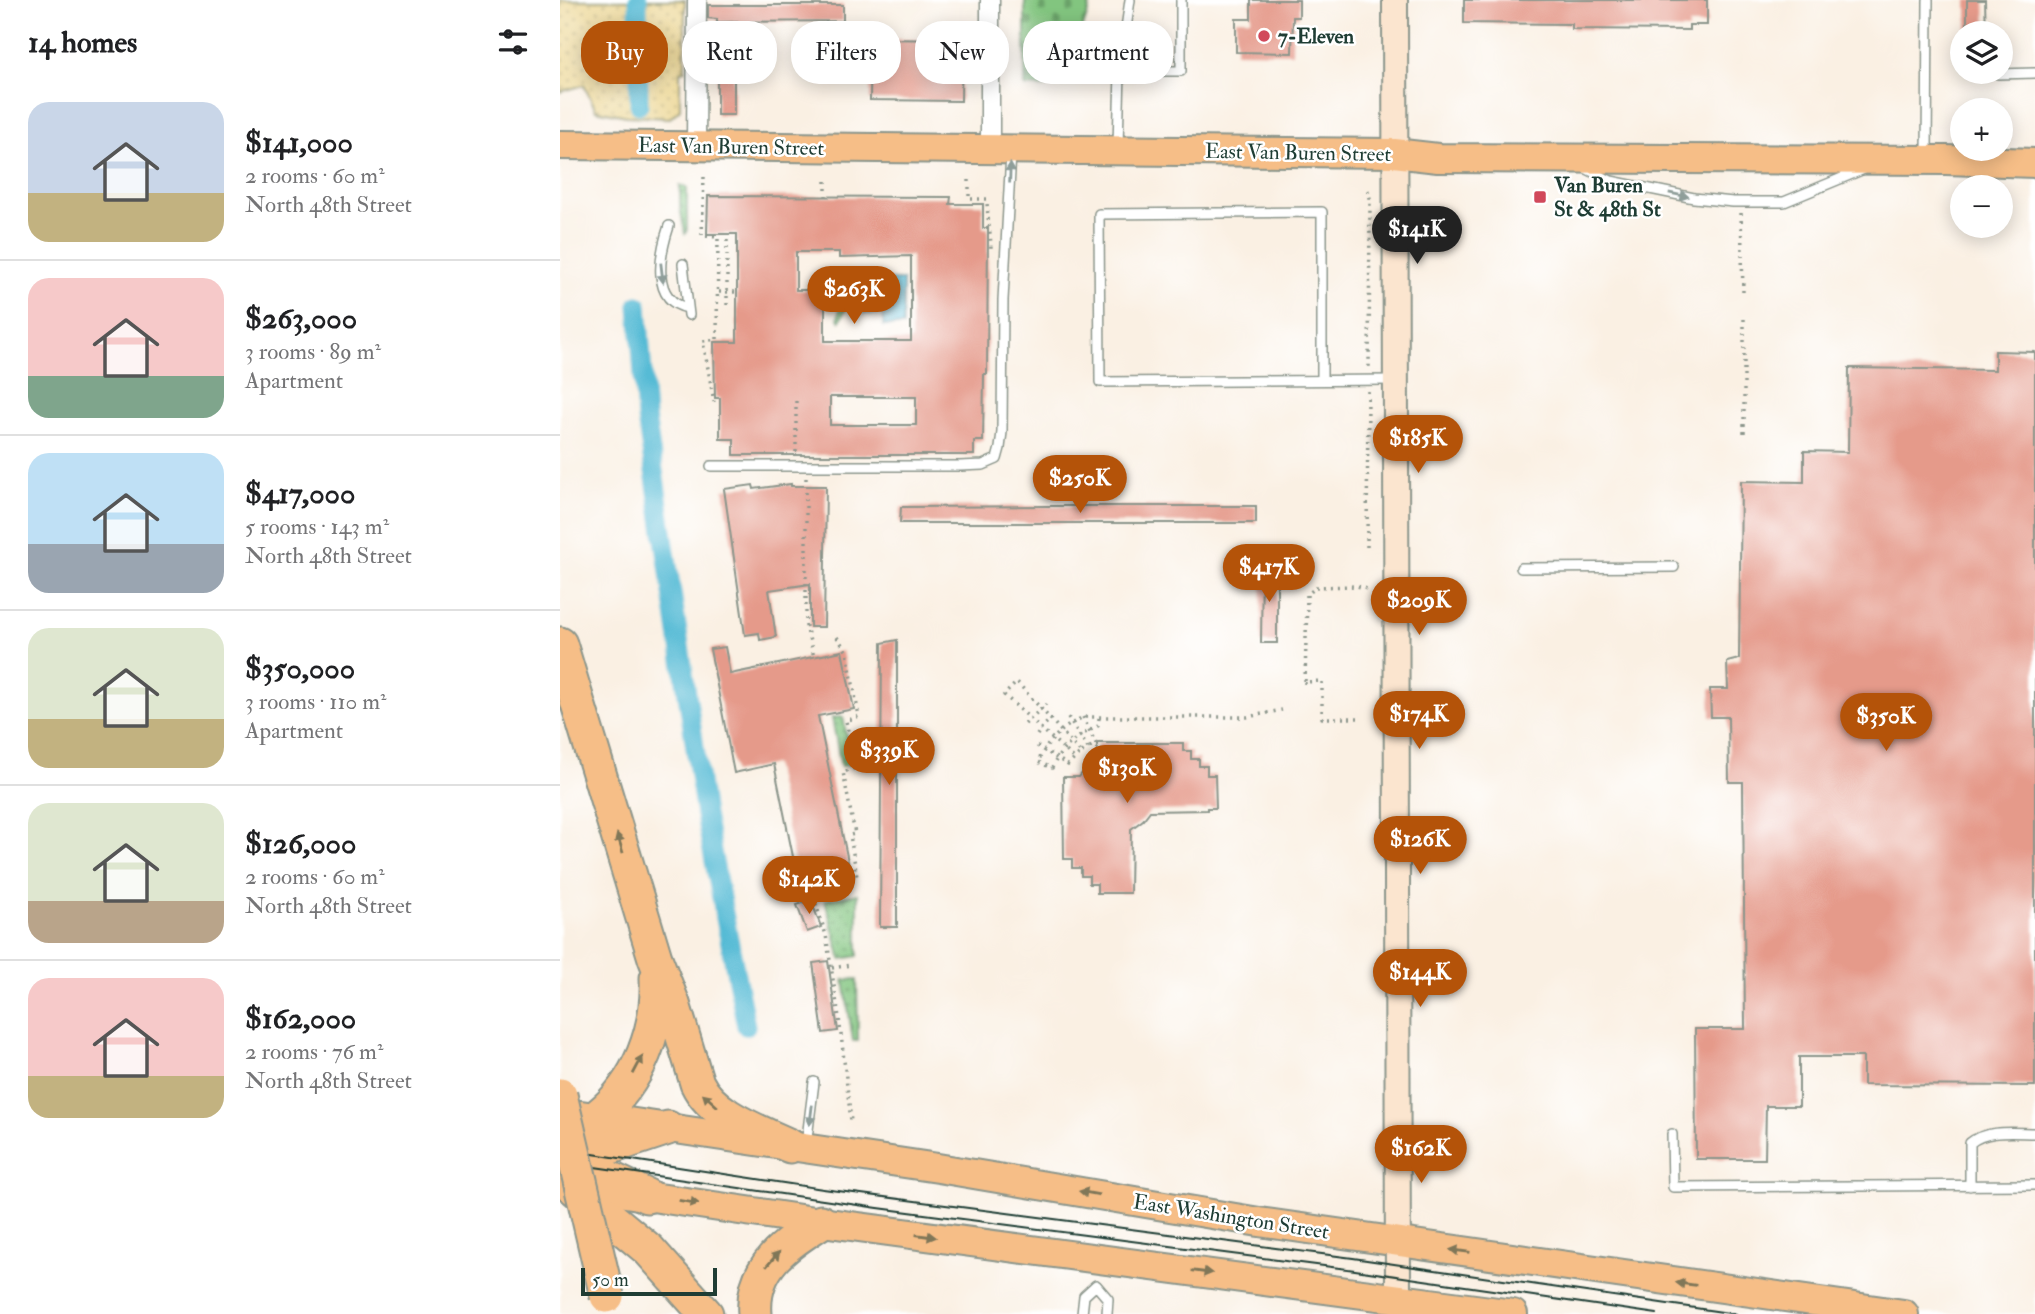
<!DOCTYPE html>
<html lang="en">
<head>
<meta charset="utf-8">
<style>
	:root { --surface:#fff; --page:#f6f6f6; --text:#202124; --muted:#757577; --line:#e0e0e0; --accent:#b45309 }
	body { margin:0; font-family:"IM FELL Double Pica",serif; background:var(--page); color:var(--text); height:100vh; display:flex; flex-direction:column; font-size:26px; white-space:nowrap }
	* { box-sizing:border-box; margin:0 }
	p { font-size:23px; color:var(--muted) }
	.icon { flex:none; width:38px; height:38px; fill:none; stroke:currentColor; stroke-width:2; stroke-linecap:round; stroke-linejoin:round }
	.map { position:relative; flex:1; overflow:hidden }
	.drawer { display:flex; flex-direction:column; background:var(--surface); width:560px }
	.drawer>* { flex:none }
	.top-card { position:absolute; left:21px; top:21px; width:665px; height:63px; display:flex; gap:14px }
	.fabs { position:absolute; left:1390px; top:21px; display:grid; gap:14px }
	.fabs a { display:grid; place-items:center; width:63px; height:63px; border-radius:50%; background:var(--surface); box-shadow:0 4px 18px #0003; font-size:35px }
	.scale { position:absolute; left:21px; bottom:18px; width:136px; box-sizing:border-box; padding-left:7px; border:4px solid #1f3d34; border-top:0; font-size:19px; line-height:24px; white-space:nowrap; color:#1f3d34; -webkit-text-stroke:5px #fff; paint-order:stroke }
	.price { position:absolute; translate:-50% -60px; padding:0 16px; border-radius:24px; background:var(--accent); color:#fff; font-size:23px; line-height:46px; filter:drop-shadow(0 2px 4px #0008) }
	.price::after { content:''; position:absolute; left:50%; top:42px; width:21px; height:16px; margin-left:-10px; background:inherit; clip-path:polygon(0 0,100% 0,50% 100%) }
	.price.selected { background:#222; color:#fff }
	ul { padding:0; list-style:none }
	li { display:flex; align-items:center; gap:21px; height:175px; padding:0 28px }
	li+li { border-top:2px solid var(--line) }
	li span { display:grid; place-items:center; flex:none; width:196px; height:140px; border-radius:21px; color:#555 }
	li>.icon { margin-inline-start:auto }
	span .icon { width:84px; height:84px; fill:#fffc; stroke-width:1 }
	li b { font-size:30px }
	h2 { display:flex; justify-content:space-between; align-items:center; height:84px; padding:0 28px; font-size:30px }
	.tag { padding:0 24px; border-radius:28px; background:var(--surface); box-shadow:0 4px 18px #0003; font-size:24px; line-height:63px }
	.tag.selected { background:var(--accent); color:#fff }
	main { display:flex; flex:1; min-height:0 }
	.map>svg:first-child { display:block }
	.grass { fill:url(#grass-dots); stroke:#50815a; stroke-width:2 }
	.sand { fill:url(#sand-dots); stroke:#868c69; stroke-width:2 }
	.cemetery { fill:url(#cemetery-stones); stroke:#50815a; stroke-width:2 }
	.water { fill:url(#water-ripples); stroke:#3a7c84; stroke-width:2 }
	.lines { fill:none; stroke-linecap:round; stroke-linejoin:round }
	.canal { stroke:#56bbd5; stroke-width:19 }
	.building { fill:#e59a8a; fill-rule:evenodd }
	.lane-casing { stroke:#8c968c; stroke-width:12 }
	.street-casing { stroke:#8c968c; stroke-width:21 }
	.secondary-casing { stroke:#8c968c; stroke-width:28 }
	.primary-casing { stroke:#8c968c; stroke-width:32 }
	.highway-casing { stroke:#8c968c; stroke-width:37 }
	.path { stroke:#8c968c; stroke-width:3.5; stroke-dasharray:2 5; stroke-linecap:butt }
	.lane { stroke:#fff; stroke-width:9 }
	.street { stroke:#fff; stroke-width:18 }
	.secondary { stroke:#fbe5cf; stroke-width:24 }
	.primary { stroke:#f6be87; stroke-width:28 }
	.highway { stroke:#f6be87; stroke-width:33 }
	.tram { stroke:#1f3d34; stroke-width:2 }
	.highway-bridge-casing { stroke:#8c968c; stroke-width:37; stroke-linecap:butt }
	.highway-bridge { stroke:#f6be87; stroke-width:33 }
	.oneway { fill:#8f9e9a }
	.oneway2 { fill:#807759 }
	.poi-dot { fill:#d1495b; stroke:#fff; stroke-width:2.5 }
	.labels { text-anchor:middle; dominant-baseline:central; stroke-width:5; stroke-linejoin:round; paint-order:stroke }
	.poi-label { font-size:21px; font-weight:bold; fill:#1f3d34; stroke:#fff; text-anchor:start }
	.street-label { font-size:21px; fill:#1f3d34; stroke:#fff }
</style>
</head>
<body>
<main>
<section class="drawer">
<h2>14 homes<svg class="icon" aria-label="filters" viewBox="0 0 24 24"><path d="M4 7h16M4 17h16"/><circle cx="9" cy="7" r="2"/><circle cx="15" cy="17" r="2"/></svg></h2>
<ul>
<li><span style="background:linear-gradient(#c9d6e8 65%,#c2b280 0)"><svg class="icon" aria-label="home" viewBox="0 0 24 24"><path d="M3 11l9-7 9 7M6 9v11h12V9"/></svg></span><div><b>$141,000</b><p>2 rooms · 60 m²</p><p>North 48th Street</p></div></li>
<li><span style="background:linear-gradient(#f6c9c9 70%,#7fa58c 0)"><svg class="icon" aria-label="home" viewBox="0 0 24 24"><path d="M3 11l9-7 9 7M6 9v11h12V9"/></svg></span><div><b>$263,000</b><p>3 rooms · 89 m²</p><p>Apartment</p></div></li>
<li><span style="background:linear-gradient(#bfe0f5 65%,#9aa5b1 0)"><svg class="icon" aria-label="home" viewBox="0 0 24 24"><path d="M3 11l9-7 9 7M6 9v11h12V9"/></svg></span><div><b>$417,000</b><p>5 rooms · 143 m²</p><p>North 48th Street</p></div></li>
<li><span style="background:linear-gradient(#dfe7d0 65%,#c2b280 0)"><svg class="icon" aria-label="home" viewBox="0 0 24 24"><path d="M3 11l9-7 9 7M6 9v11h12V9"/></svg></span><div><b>$350,000</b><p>3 rooms · 110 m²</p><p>Apartment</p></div></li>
<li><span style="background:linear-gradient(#dfe7d0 70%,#b9a48a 0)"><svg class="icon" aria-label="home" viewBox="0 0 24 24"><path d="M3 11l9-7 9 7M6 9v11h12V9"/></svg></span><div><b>$126,000</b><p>2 rooms · 60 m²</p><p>North 48th Street</p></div></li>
<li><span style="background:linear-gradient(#f6c9c9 70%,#c2b280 0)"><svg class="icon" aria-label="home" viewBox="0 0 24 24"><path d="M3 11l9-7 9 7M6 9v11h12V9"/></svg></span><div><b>$162,000</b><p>2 rooms · 76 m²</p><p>North 48th Street</p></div></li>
</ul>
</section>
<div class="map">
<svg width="1475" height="1314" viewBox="0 0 1475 1314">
	<defs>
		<pattern id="grass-dots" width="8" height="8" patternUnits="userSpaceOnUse" patternTransform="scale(1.75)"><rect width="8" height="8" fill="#82c57f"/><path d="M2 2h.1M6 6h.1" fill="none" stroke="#6aa169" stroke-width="1.8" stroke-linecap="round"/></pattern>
		<pattern id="sand-dots" width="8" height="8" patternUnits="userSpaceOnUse" patternTransform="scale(1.75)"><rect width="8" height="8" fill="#eeda9e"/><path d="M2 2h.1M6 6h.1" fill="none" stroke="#ccbc89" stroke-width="1.8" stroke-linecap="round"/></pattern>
		<pattern id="cemetery-stones" width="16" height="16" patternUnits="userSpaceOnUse" patternTransform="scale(1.75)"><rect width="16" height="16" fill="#82c57f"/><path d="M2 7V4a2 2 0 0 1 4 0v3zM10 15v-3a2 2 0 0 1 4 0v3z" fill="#6aa169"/></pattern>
		<pattern id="water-ripples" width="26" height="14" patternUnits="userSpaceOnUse" patternTransform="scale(1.75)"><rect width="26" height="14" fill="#56bbd5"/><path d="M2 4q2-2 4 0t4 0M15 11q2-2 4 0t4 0" fill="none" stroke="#4799ae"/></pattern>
	</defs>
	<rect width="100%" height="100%" fill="#fff"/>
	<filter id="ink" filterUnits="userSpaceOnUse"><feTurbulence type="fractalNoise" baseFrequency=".0143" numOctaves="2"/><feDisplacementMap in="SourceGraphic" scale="14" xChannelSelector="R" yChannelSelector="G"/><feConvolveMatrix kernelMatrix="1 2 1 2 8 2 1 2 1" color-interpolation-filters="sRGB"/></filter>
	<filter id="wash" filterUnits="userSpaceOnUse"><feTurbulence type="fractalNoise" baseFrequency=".00686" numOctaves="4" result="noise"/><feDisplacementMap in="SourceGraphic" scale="28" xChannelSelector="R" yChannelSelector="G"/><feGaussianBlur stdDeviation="1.57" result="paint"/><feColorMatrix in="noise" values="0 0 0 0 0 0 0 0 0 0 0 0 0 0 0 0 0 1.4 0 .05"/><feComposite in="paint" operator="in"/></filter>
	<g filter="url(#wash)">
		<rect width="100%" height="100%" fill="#faf0e3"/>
		<path class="grass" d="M120,186L127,187V232L125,234L120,207Z
			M284,284L288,287L287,306L280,321L278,319C279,312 283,290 282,286Z
			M283,717L292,764L281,766L272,718Z
			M298,894V956L281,959L265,900Z
			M297,979L298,1041H293L284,980Z"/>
		<path class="sand" d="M0,0H125V70L120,71V109L110,118L67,116L36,110L24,85L0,92Z"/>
		<path class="cemetery" d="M465,0H531C524,34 509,61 486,87L465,86Z"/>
		<path class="water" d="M323,280H343V326H323V314H304V291H323Z"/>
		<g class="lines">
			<path class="canal" d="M78,0L79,105
				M78,305L86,417L145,815L186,1026"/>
		</g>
		<g id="blocks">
			<path class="building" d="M691,0H739V17H733L732,53L676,52V19H691Z
				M904,0H1147V25H1129V30L1012,29V24L904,23Z
				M1407,0H1425L1426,33H1407Z
				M148,5H283V21L157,22V19L148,18Z
				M311,39L402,40L401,101L310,100Z
				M157,67H174V115H157Z
				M148,196L391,197L390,204H423V228H428L427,374H424L423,441H414V455H174V439H160V398H155L154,342H177V234H147ZM236,252H279V258L351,256V341H265V290H236ZM270,397H356V425H270Z
				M1435,351L1475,352V1086L1303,1085V1057H1239V1106H1206L1205,1159H1136L1135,1029H1185L1183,782H1169L1168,717H1151L1150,689H1168L1167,662L1179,659L1181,481L1244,482V451L1288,452L1289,368L1435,370Z
				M231,484V486H266L264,627H250V584L209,590L216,637L200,640L199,633L185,635L164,489L193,485L194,489Z
				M489,506H696V523H340L341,507Z
				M702,564L717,565V643H701Z
				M337,640V927H320L322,643Z
				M165,647L170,674L282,651L294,709L258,716L290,871L238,881L214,764L174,773L150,649Z
				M537,743H623V751H631V759H639V766H647V775H655L656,808H647V810L590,811L583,820L571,829L570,893H537V884H529V876H521V868H512V859H504L503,777H519L527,767L537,759Z
				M251,900L261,927L247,932L237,905Z
				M268,961L278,1031L263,1033L253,963Z"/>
		</g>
	</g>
	<g filter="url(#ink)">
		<use href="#blocks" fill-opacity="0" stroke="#8c968c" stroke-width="2"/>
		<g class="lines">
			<g class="lane-casing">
				<path id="lane" d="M560,71H621V0
					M1438,72V74L1475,73
					M558,146L560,71L570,0
					M1367,158L1368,0
					M1025,168L1051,181L1134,198L1173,202H1224L1304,169
					M109,226C100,253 90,301 128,308
					M123,264L129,315
					M762,380V212L539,214L540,382L833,380
					M151,466H400L423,465L437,459L440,448L442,432L443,300L451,153
					M961,568L1114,567
					M1112,1134L1113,1187L1475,1185
					M246,1146L254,1082
					M1410,1186V1143C1427,1129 1454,1133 1475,1133
					M522,1314L524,1296L536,1285L548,1299L547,1314"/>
			</g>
			<g class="street-casing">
				<path id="street" d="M136,146L137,0
					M430,151V0"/>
			</g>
			<g class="secondary-casing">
				<path id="secondary" d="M835,0L838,1299"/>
			</g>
			<g class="primary-casing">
				<path id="primary" d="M0,145L834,153L878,158L1386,160L1475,163
					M21,1115L378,1168L699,1222L1344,1314
					M65,1193L261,1222L953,1314"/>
			</g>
			<g class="highway-casing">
				<path id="highway" d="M0,644L95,958L113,1004L137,1083C153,1117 199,1131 230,1146
					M0,1136C13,1130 28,1124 39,1115C79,1083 99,1029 97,978
					M2,1151L45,1176L87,1196
					M0,1164L108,1128
					M0,1176L89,1250L146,1314
					M195,1314C191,1267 226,1244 261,1222"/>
			</g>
			<path class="path" d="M144,177L142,236L158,237L157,339L143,341L154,402
				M409,180V199H427C427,218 431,232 431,251
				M808,190L810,198L809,370
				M266,197V179
				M1181,213L1183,292
				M159,292H178
				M167,305V234
				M236,401V455
				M1184,433V318
				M246,478V626L254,657
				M807,547L808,391
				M277,637L287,652L299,716L286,721L296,768L283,772L295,834L290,835L297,877L250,886L266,935L279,1017L291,1121
				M745,682V689
				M508,717L528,748L521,753
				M523,717L536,744L528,748
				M539,718L538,726C517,737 502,746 492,768L478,762C488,740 502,728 523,717H687L722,710
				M798,718H762V681L745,682L747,595L756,587L797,586L807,589
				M465,724L486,704
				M477,735L482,727L496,715
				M477,746L508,765L521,753L457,682L444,695L514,758
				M272,968L291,965"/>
			<use href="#lane" class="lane"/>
			<use href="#street" class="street"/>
			<use href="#secondary" class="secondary"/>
			<use href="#primary" class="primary"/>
			<use href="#highway" class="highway"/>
			<path class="tram" d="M0,1149L263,1189L793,1258L1176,1314
				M0,1162L318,1208L795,1270L1097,1314"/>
			<g class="highway-bridge-casing">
				<path id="highway-bridge" d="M0,1095L47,1296"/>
			</g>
			<use href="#highway-bridge" class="highway-bridge"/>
		</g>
		<defs><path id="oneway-solid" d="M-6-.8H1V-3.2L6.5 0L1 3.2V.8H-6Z" transform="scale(1.75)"/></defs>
		<g class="oneway">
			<use href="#oneway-solid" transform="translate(450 173) rotate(-88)"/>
			<use href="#oneway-solid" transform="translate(1119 195) rotate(11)"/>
			<use href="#oneway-solid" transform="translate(102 273) rotate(83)"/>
			<use href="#oneway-solid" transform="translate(251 1115) rotate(97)"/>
		</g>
		<g class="oneway2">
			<use href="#oneway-solid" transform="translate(60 843) rotate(-107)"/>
			<use href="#oneway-solid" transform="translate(78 1065) rotate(-62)"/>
			<use href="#oneway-solid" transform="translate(150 1100) rotate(-138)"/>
			<use href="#oneway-solid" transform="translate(529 1193) rotate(-170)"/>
			<use href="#oneway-solid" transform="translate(129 1202) rotate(9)"/>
			<use href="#oneway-solid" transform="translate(366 1236) rotate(8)"/>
			<use href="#oneway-solid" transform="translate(900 1251) rotate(-172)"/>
			<use href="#oneway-solid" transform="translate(213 1259) rotate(-49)"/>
			<use href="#oneway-solid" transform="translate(642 1272) rotate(8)"/>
			<use href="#oneway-solid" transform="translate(1126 1284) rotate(-172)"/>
		</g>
	</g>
	<g class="poi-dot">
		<circle cx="704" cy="36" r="7"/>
		<rect x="973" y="190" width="14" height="14" rx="3.5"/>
	</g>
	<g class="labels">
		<g class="poi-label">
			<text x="718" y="36">7-Eleven</text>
			<text x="994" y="185">Van Buren<tspan x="994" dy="24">St &amp; 48th St</tspan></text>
		</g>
		<g class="street-label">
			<text transform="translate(171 147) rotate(1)">East Van Buren Street</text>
			<text transform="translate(738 153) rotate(1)">East Van Buren Street</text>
			<text transform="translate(671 1217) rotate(9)">East Washington Street</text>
		</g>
	</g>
</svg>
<div class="fabs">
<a><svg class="icon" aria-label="layers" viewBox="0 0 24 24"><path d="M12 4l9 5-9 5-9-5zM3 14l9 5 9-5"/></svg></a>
<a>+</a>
<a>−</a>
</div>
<div class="scale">50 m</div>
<b class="price selected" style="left:857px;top:266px">$141K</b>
<b class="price" style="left:294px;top:326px">$263K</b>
<b class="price" style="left:858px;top:475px">$185K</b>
<b class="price" style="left:520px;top:515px">$250K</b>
<b class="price" style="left:709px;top:604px">$417K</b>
<b class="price" style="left:859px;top:637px">$209K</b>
<b class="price" style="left:859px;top:751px">$174K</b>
<b class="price" style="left:1326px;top:753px">$350K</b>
<b class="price" style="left:329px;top:787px">$339K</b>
<b class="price" style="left:567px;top:805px">$130K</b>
<b class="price" style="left:860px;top:876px">$126K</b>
<b class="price" style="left:249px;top:916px">$142K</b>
<b class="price" style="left:860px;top:1009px">$144K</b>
<b class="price" style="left:861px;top:1185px">$162K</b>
<div class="top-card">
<a class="tag selected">Buy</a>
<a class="tag">Rent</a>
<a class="tag">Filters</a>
<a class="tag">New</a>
<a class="tag">Apartment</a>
</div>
</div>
</main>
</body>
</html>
